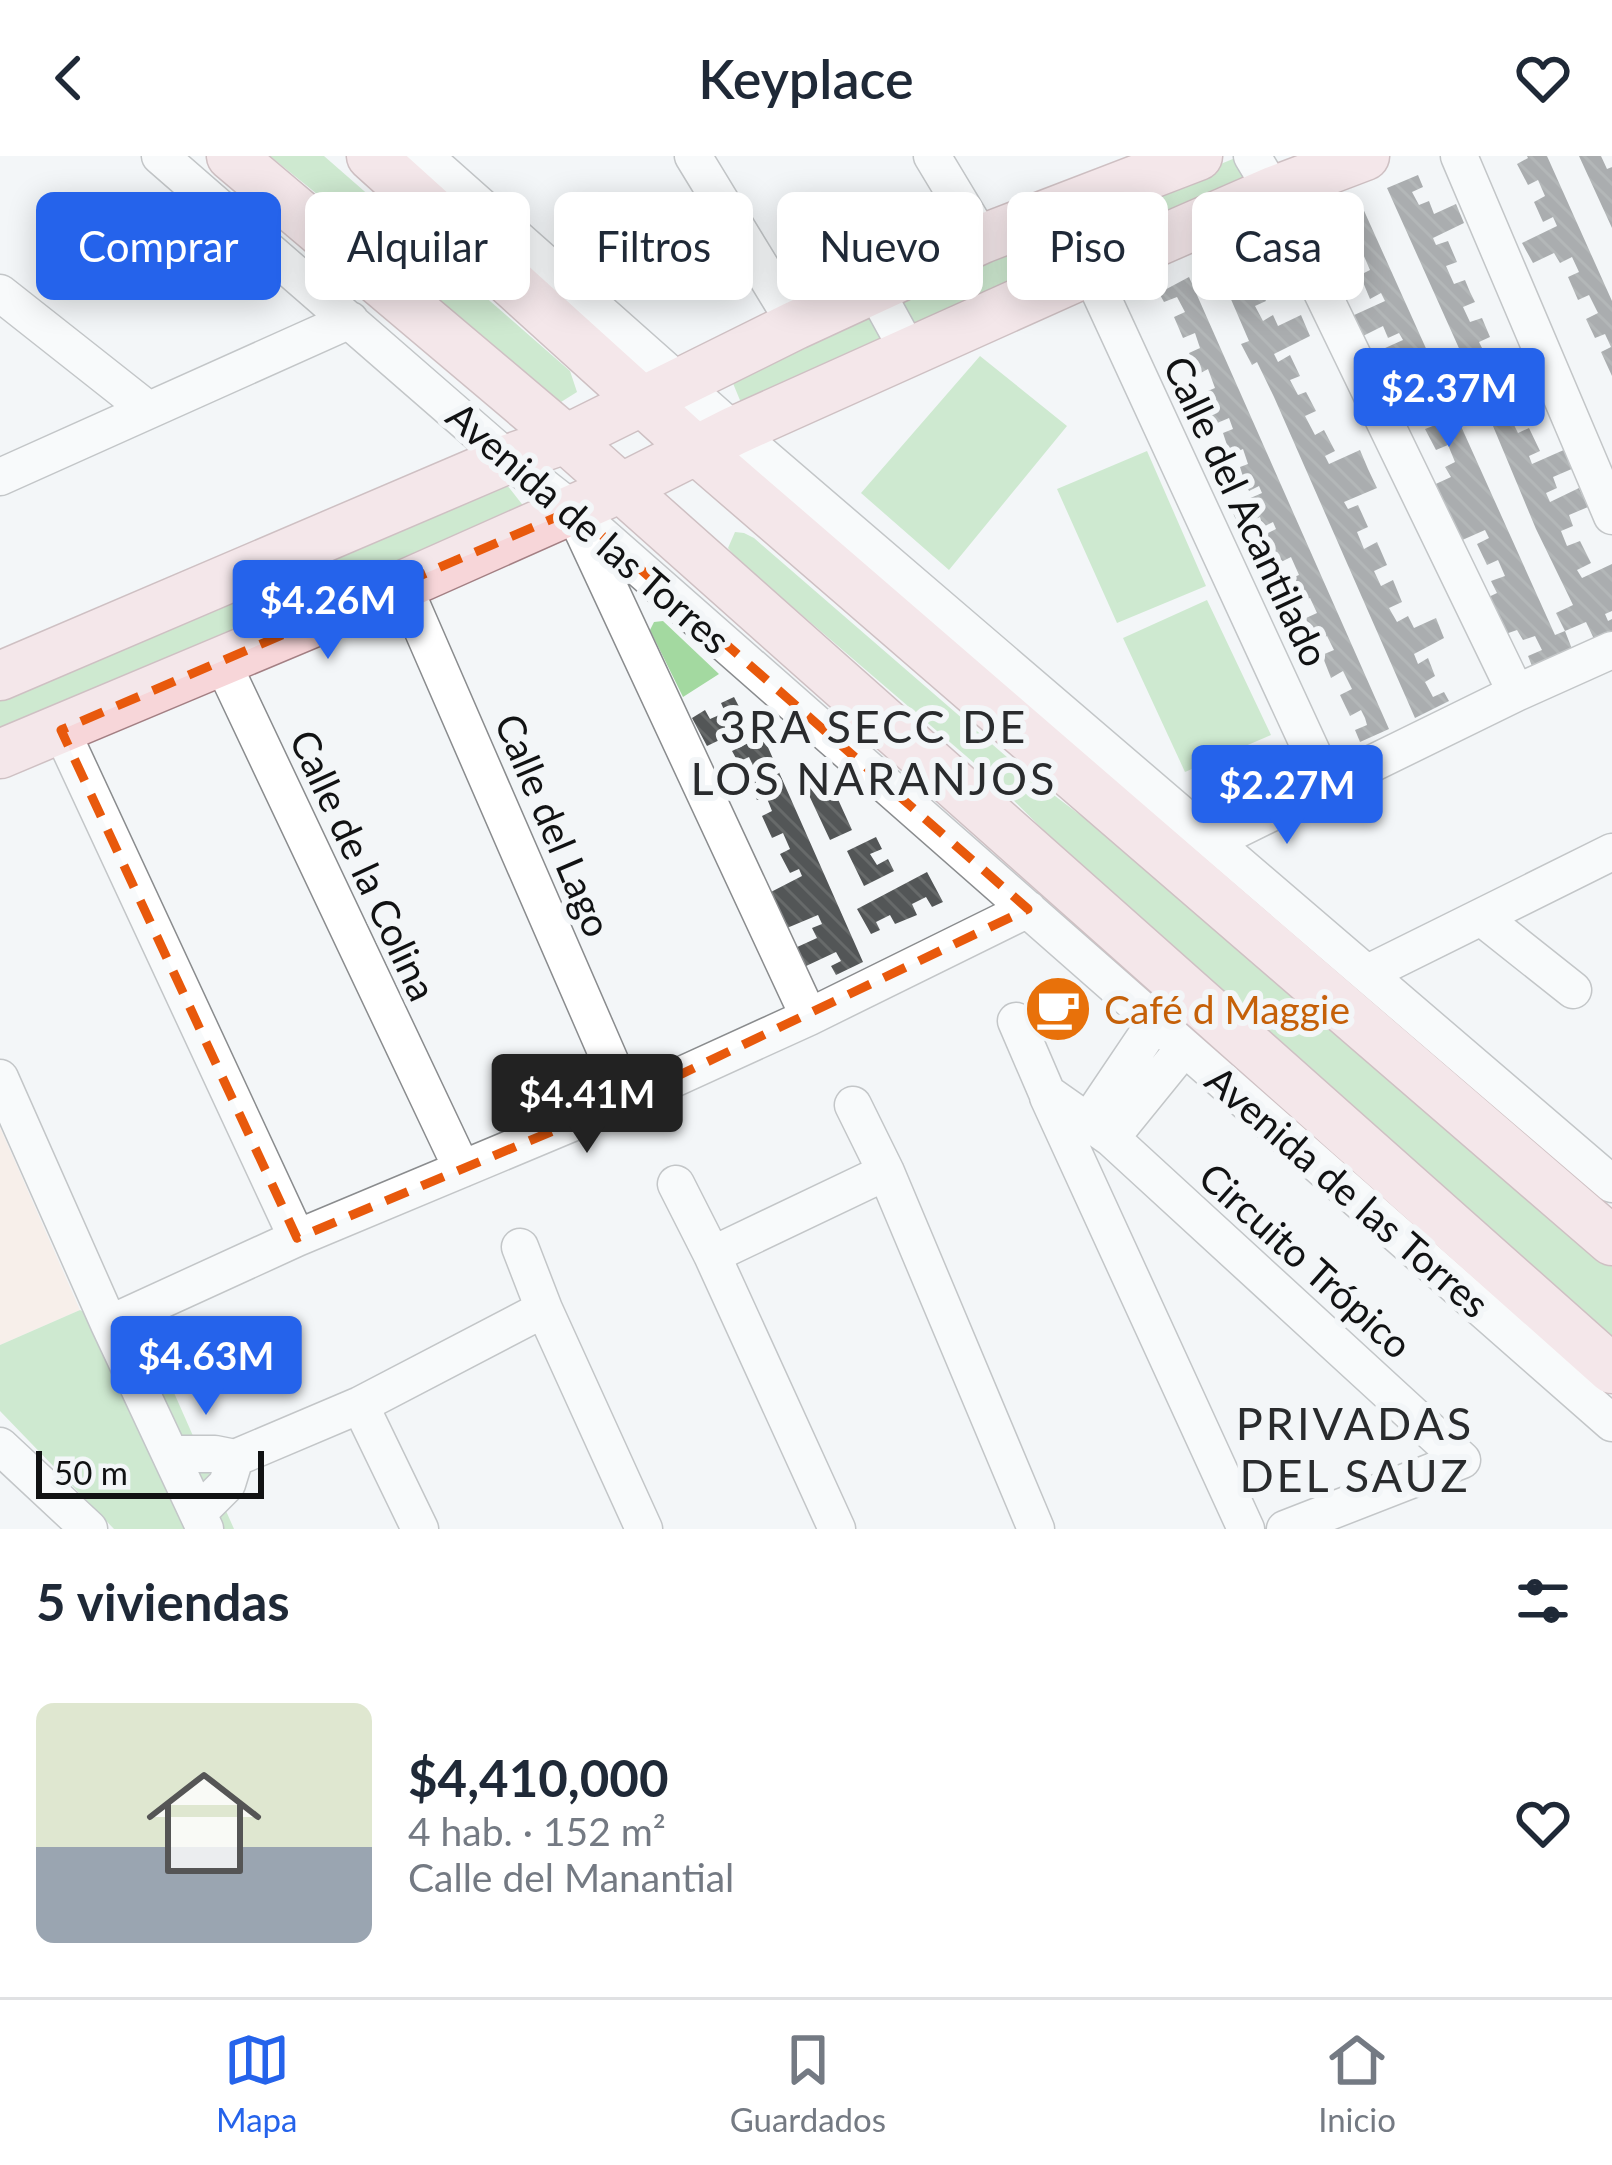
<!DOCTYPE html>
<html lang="es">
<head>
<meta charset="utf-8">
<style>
	:root { --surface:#fff; --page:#f2f2f3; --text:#1f2937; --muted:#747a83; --line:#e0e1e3; --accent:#2563eb }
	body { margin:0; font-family:Lato,sans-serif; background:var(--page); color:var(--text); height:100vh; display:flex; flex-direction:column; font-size:45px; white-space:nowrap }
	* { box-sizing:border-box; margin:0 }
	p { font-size:39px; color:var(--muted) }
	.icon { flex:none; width:66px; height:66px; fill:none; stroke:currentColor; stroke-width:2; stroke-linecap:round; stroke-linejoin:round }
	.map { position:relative; height:1373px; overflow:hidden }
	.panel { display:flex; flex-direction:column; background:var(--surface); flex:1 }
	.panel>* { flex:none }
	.banner { position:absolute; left:36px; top:36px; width:1542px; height:108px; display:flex; gap:24px }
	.scale { position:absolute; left:36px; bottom:30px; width:228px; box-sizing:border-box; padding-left:12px; border:6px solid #111213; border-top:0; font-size:33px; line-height:42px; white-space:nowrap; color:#111213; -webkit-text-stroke:9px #f3f6f8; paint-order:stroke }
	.price { position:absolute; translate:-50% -102px; padding:0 27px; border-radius:12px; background:var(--accent); color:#fff; font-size:39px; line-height:78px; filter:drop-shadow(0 3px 6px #0008) }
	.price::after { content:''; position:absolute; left:50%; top:72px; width:36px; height:27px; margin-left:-18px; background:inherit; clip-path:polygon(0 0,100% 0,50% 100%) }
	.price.active { background:#222; color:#fff }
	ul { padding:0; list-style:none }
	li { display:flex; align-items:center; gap:36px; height:300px; padding:0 36px }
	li+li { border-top:3px solid var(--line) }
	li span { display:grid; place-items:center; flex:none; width:336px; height:240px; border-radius:18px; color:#555 }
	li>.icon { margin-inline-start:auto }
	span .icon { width:144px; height:144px; fill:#fffc; stroke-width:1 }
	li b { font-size:51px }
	h2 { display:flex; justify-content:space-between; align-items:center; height:144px; padding:0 36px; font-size:51px }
	.chip { padding:0 42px; border-radius:18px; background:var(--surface); box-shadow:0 6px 30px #0003; font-size:42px; line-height:108px }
	.chip.active { background:var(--accent); color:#fff }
	header { display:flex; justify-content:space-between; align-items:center; height:156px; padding:0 36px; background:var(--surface); font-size:54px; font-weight:600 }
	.tabs { display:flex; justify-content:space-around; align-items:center; height:168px; border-top:3px solid var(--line); background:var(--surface); font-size:33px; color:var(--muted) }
	.tabs a { display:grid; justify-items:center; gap:6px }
	.tabs .active { color:var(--accent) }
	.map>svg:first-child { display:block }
	.education { fill:#fde6da }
	.green { fill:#a3d9a0 }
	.building { fill:url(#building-back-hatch) }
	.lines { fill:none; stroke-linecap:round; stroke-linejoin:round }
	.minor-casing { stroke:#8a8c8e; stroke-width:39 }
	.major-casing { stroke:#a37f83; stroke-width:51 }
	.minor { stroke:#fff; stroke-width:36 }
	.major { stroke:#f7d6d9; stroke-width:48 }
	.marked { fill:none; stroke:#e8590c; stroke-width:9; stroke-dasharray:24 15; stroke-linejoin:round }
	.labels { text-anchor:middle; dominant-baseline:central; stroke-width:12; stroke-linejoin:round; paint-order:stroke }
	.street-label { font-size:39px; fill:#111213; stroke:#f3f6f8 }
	.food-label { font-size:39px; fill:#c56008; stroke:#f3f6f8; text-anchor:start }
	.quarter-label { font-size:45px; letter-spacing:3px; fill:#292b2d; stroke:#f3f6f8 }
</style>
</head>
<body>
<header><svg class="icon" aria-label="back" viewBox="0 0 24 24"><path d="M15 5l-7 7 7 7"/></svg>Keyplace<svg class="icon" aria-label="heart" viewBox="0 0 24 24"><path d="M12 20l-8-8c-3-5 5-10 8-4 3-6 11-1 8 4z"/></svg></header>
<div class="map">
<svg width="1612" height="1373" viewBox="0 0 1612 1373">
	<defs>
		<pattern id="building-back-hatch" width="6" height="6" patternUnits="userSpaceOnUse" patternTransform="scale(3)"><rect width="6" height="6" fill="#535657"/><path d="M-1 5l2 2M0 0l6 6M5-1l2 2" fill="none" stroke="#676a6a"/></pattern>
	</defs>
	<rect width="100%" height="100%" fill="#f3f6f8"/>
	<path class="education" d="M0,971L80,1154L0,1189Z"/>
	<path class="green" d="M270,0H324L570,215L577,236L561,246L551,243L317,38Z
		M1240,0L1258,31L917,179L898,142Z
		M869,153L892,189L744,254L730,220Z
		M980,200L1067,270L949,414L861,337Z
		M1147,295L1206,430L1117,467L1057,333Z
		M503,324L525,352L0,576V542Z
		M735,376L744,377L754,382L1030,621L1137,702L1612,1103V1186L1156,786L987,618L738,404L728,392Z
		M1207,444L1271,579L1185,616L1123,482Z
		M663,465L719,518L683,541L650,474L654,466Z
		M80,1154L153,1189L234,1373H114L0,1255V1189Z"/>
	<path class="building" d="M1527,0H1547L1612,145V220L1601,196L1611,191L1605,178L1595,182L1586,163L1598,157L1589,139L1578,144L1568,121L1579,116L1572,101L1560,107L1554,97L1533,107L1522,87L1557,70L1553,61L1543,66L1534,46L1545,40L1538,24L1528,29L1517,8L1528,2Z
		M1579,0H1601L1607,13L1612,11V72Z
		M1418,19L1423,31L1412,36L1419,49L1429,45L1434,58L1456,48L1464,67L1433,82L1436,89L1448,85L1457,106L1446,110L1454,128L1465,124L1470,136L1475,146L1463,151L1470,166L1482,162L1490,181L1479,186L1486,200L1499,196L1507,218L1494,224L1501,237L1512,232L1522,257L1512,261L1514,269L1518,277L1529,272L1540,295L1529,300L1532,308L1566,293L1574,312L1553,321L1557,332L1546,337L1550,346L1579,332L1588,351L1569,359L1573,370L1561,375L1567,390L1580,385L1591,407L1577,414L1582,422L1612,408V455L1605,458L1608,465L1612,463V475L1594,483L1586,466L1565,475L1556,457L1573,449L1536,373L1480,239L1387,32Z
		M1361,48L1555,479L1565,475L1572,493L1532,510L1528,500L1542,494L1535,480L1523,484L1517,474L1497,481L1478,446L1497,437L1491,425L1505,420L1498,404L1487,409L1477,388L1489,382L1485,374L1451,389L1427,332L1451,321L1445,311L1455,306L1448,289L1436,294L1425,273L1438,268L1431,250L1420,255L1410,234L1421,230L1413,215L1402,219L1398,209L1374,219L1365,201L1403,184L1399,177L1388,182L1383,170L1361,181L1352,160L1385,145L1381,137L1370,143L1360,119L1370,114L1363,98L1351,104L1341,83L1350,78L1344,64L1333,69L1329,60Z
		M1257,75L1274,105L1255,115L1251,106L1238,113L1246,129L1256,125L1266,145L1255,150L1263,165L1273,159L1278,170L1301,159L1310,180L1274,198L1278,206L1290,199L1300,220L1290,224L1298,239L1306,236L1316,255L1305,260L1315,279L1324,274L1335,295L1325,300L1329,308L1360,294L1368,313L1377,332L1344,346L1348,353L1358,349L1368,371L1357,376L1364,393L1377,386L1387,409L1374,415L1381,430L1393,424L1402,446L1389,452L1397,466L1408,460L1414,472L1436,462L1444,482L1414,498L1418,508L1428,502L1435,520L1425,526L1433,541L1444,536L1449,545L1415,562L1274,241L1257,206L1252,209L1241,188L1249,185L1217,111L1203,118L1196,105Z
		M1189,121L1389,573L1360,586L1355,574L1367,569L1365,562L1361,554L1350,560L1340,539L1352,533L1343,515L1331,522L1322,499L1334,494L1327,480L1315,486L1310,476L1306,462L1317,457L1310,442L1298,447L1293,437L1287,424L1299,419L1291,401L1281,406L1277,396L1254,408L1244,389L1276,373L1273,366L1263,371L1260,361L1239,370L1230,351L1262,337L1259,330L1249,335L1244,324L1240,311L1248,308L1243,293L1232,298L1227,289L1223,277L1233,273L1229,262L1196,276L1187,257L1208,248L1203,237L1215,232L1208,213L1197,219L1189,197L1200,192L1195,177L1183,182L1174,161L1185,156L1177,141L1164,146L1159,137Z
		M734,541L749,570L707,590L692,562L705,554L710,563L717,560L725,556L721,547Z
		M763,580L863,806L836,819L831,810L841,805L836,796L804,811L795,792L817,782L812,772L822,768L818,759L787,772L769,737L802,720L799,713L790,717L780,698L790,693L783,677L772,682L762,660L772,655L766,640L757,644L746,623L757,618L749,601L738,606L732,595Z
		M808,614L813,625L819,622L823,631L831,628L852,674L830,684L799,618Z
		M876,681L882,693L870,698L877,709L888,703L894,715L864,730L847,695Z
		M927,716L943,746L932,751L926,741L912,748L917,759L895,768L890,759L876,766L880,774L871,778L857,753Z"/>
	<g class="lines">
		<g class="minor-casing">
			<path id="minor" d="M160,0L508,303L573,354L1612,1267
				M424,0L734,275L1612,1028
				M693,0L796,169
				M932,0L982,83
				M1252,0L1273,35L1516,537
				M1459,0L1612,360
				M1090,115L1328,631
				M875,134L909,196
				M0,137L147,253
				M0,321L350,164
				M580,369L809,861
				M403,429L627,944
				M222,506L462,1013
				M61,574L297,1082
				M1214,685L1516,537L1612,494
				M1481,761L1573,834
				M1368,817L1612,696
				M1016,865L1047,937L1111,982L1462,1304L1285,1373
				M0,922L109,1168L205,1373
				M1048,941L1246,1373
				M853,949L886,1016L1036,1373
				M1088,966L1156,865
				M1111,982L1184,892
				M676,1028L712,1099L837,1373
				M520,1091L544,1153L644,1373
				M712,1099L886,1016
				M109,1168L297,1082L627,944L809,861L1028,753
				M360,1249L420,1373
				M0,1290L89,1373
				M170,1298H215L235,1302L360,1249L544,1153
				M198,1357L227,1328L235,1302"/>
		</g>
		<g class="major-casing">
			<path id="major" d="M231,0L566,283L1612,1213
				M371,0L695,293L1612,1085
				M0,520L508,303L566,283L796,169L982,83L1198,0
				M0,598L403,429L621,332L734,275L1090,115L1273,35L1365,0"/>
		</g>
		<use href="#minor" class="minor"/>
		<use href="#major" class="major"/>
	</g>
	<path d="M0 0H1612V1373H0ZM573,354L1028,753L627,944L297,1082L61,574Z" fill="#f3f6f8" fill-opacity=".55" fill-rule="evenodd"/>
	<path class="marked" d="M573,354L1028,753L627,944L297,1082L61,574Z"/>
	<defs>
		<g id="cafe-disc" transform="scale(3.45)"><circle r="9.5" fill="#e8710a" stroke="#f3f6f8"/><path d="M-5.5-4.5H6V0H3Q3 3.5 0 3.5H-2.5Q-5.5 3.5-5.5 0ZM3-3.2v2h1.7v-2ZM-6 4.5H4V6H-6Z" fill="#fff"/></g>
	</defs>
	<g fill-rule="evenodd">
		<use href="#cafe-disc" x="1058" y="853"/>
	</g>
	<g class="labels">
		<g class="street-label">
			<text transform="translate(1247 355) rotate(65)">Calle del Acantilado</text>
			<text transform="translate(589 371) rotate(41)">Avenida de las Torres</text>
			<text transform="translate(554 669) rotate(67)">Calle del Lago</text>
			<text transform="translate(364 709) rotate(65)">Calle de la Colina</text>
			<text transform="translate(1348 1035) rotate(41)">Avenida de las Torres</text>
			<text transform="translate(1306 1104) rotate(42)">Circuito Trópico</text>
		</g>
		<g class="food-label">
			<text x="1104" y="853">Café d Maggie</text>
		</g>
		<g class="quarter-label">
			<text x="874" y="570">3RA SECC DE<tspan x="874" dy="52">LOS NARANJOS</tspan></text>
			<text x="1355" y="1267">PRIVADAS<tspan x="1355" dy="52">DEL SAUZ</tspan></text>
		</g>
	</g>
</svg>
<div class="scale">50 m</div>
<b class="price" style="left:1449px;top:294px">$2.37M</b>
<b class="price" style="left:328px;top:506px">$4.26M</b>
<b class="price" style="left:1287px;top:691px">$2.27M</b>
<b class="price active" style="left:587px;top:1000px">$4.41M</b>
<b class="price" style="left:206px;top:1262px">$4.63M</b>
<div class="banner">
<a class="chip active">Comprar</a>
<a class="chip">Alquilar</a>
<a class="chip">Filtros</a>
<a class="chip">Nuevo</a>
<a class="chip">Piso</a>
<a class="chip">Casa</a>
</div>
</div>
<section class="panel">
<h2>5 viviendas<svg class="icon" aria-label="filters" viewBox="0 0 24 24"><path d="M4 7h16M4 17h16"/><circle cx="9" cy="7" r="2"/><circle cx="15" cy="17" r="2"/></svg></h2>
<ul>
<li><span style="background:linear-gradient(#dfe7d0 60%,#9aa5b1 0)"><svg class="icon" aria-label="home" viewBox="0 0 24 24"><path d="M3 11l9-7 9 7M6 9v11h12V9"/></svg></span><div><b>$4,410,000</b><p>4 hab. · 152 m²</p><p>Calle del Manantial</p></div><svg class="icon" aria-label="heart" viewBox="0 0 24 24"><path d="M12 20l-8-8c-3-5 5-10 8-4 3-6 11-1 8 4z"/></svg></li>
</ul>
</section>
<nav class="tabs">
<a class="active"><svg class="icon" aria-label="map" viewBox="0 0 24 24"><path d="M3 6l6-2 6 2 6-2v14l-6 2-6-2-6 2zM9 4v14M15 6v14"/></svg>Mapa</a>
<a><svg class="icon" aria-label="saved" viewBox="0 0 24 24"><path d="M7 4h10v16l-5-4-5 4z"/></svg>Guardados</a>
<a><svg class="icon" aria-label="home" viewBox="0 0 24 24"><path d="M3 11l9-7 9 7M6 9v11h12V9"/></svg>Inicio</a>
</nav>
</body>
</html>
